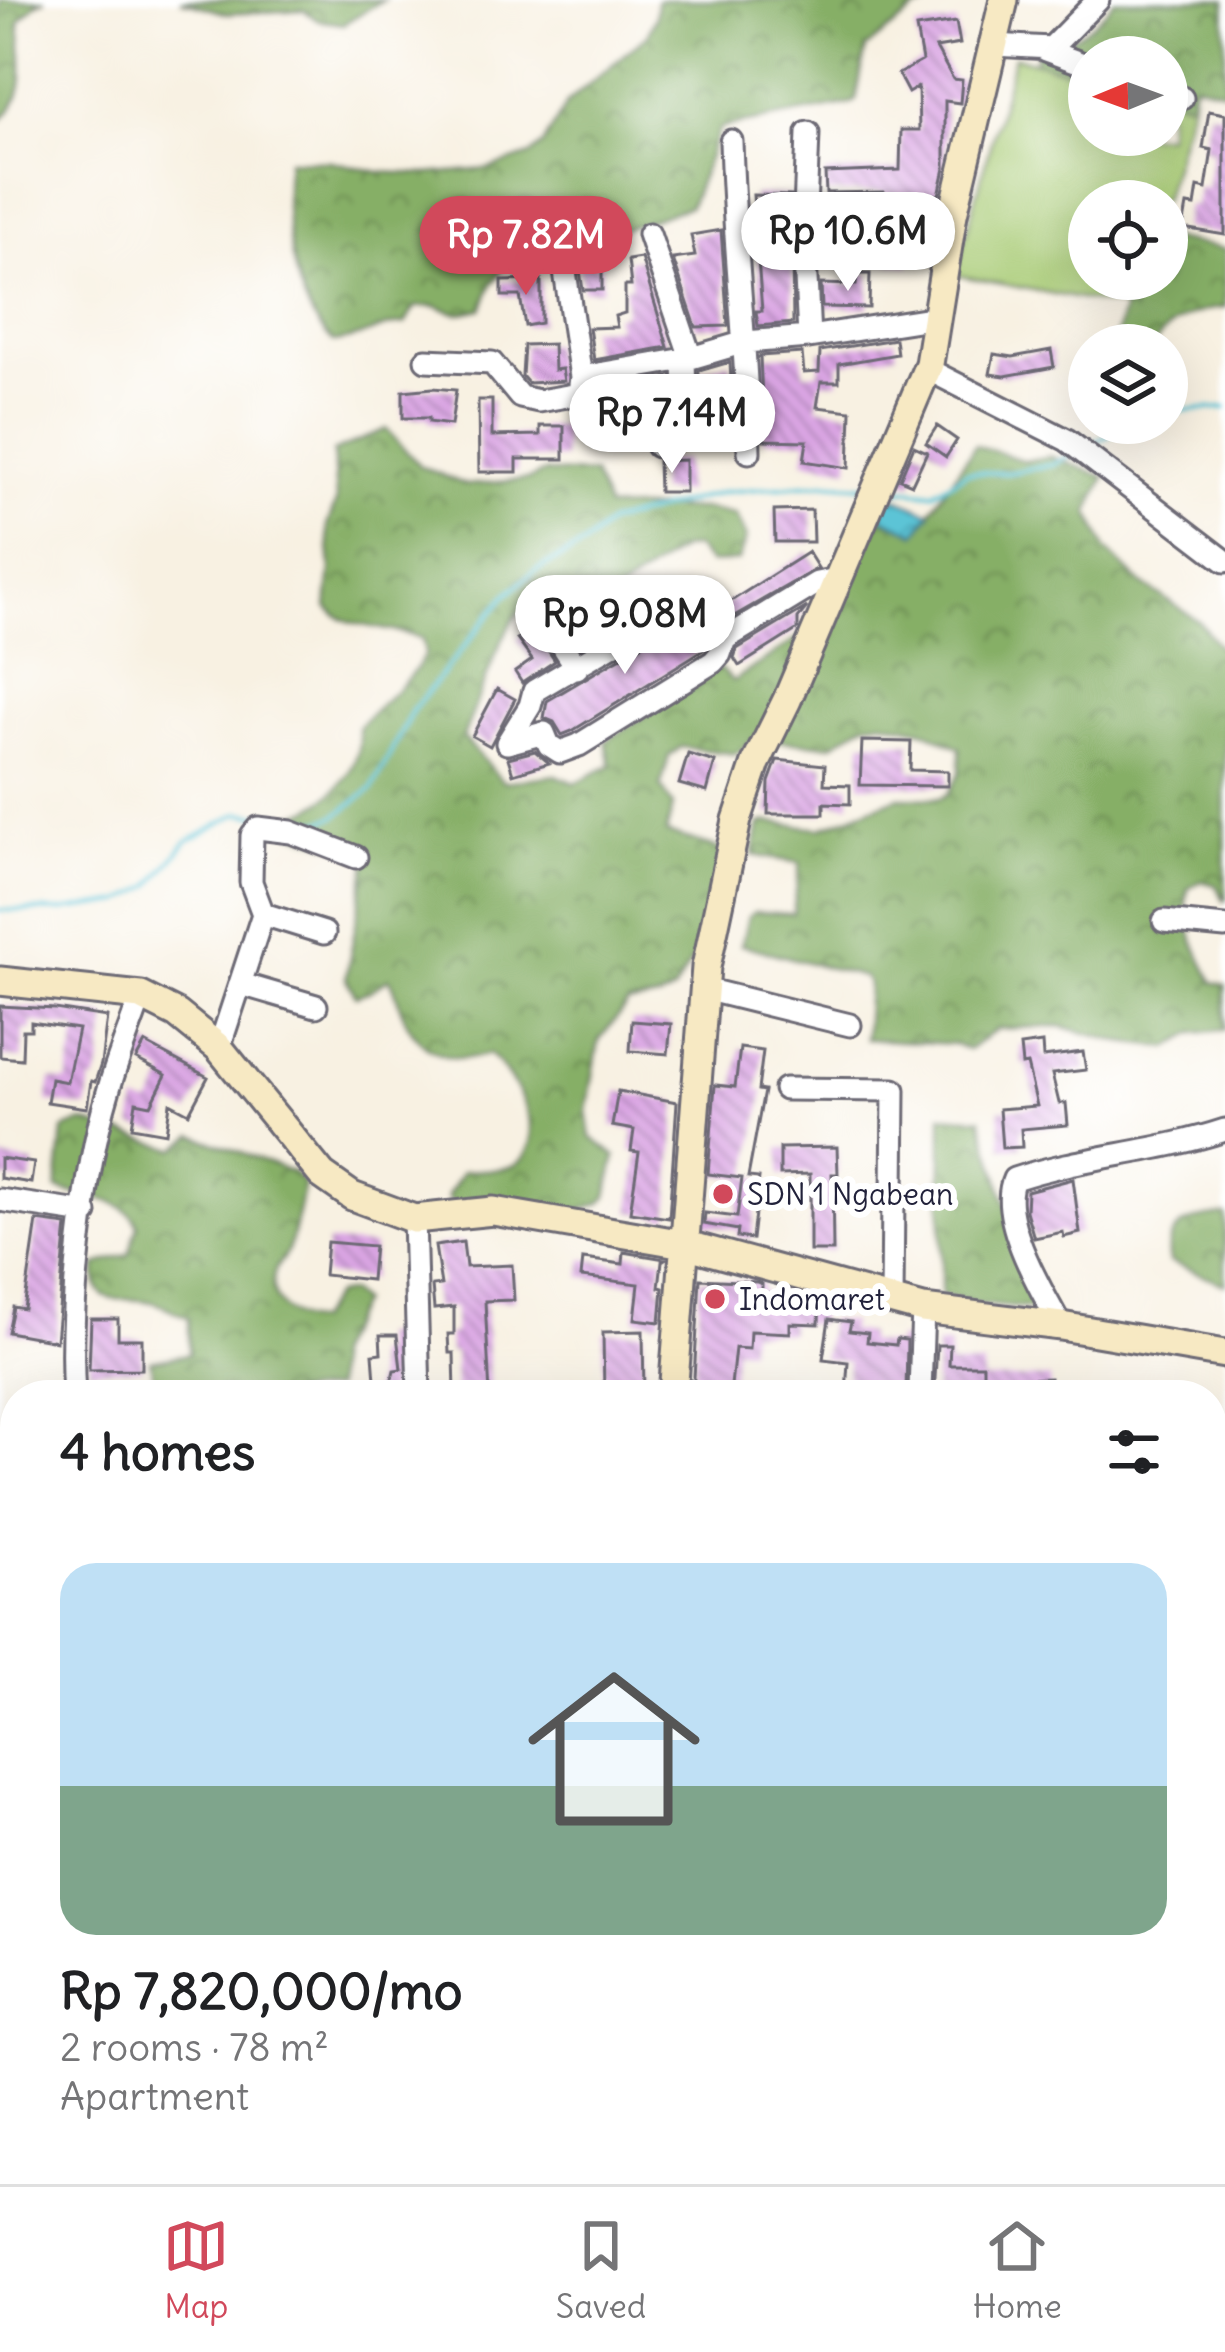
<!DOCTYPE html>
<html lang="en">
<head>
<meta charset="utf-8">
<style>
	:root { --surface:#fff; --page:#f2f2f2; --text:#202124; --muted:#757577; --line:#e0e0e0; --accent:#d1495b }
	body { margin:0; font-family:Delius,sans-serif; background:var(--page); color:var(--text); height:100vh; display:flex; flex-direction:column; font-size:45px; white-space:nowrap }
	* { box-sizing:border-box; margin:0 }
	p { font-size:39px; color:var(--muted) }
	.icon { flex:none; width:66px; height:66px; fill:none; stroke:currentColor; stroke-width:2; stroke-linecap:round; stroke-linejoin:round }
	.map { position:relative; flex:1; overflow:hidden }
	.side { position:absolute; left:0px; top:1380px; width:1227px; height:804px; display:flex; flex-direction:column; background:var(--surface); border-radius:48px 48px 0 0; box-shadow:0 12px 48px #0002 }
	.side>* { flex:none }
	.needle { width:78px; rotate:269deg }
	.buttons { position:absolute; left:1068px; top:36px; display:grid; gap:24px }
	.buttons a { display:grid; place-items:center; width:120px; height:120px; border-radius:50%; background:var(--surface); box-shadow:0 12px 48px #0002; font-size:60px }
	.price { position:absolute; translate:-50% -102px; padding:0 27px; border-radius:42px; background:#fff; color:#222; font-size:39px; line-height:78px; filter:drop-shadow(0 3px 6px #0008) }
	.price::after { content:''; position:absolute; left:50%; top:72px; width:36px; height:27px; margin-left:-18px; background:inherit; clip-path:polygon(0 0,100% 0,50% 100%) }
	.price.on { background:var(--accent); color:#fff }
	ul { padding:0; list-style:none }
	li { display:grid; align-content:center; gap:24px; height:636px; padding:0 60px }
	li span { display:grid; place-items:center; height:372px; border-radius:36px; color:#555 }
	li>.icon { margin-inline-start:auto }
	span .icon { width:216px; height:216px; fill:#fffc; stroke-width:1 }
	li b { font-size:51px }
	h2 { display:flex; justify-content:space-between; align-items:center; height:144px; padding:0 60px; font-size:51px }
	.menu { display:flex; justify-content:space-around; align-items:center; height:168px; border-top:3px solid var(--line); background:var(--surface); font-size:33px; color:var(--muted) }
	.menu a { display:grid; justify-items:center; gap:6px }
	.menu .on { color:var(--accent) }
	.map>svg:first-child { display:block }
	.forest { fill:url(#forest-crowns); stroke:#546850; stroke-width:3 }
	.park { fill:#a8cb75; stroke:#657658; stroke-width:3 }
	.water { fill:url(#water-waves); stroke:#3e7388; stroke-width:3 }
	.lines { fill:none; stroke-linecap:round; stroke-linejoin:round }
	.stream { stroke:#5bc4d6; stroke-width:4.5 }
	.building { fill:url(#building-back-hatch) }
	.street-casing { stroke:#6d6a75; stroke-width:27 }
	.secondary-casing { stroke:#6d6a75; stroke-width:33 }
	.street { stroke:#fff; stroke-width:21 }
	.secondary { stroke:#f7e9c3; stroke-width:27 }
	.poi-dot { fill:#d1495b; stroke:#fff; stroke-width:4.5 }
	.labels { text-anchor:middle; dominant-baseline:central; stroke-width:12; stroke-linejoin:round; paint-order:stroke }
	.poi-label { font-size:30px; fill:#22223b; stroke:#fff; text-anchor:start }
</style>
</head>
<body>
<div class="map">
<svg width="1225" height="2184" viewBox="0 0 1225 2184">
	<defs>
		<pattern id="forest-crowns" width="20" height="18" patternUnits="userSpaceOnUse" patternTransform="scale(3)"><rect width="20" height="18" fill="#86af66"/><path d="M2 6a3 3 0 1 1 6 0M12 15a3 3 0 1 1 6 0" fill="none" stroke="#6d8e55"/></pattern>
		<pattern id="water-waves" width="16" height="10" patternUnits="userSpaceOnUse" patternTransform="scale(3)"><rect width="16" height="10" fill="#5bc4d6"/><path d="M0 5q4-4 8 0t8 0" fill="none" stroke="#4fa8b9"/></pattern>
		<pattern id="building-back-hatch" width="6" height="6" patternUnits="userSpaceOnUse" patternTransform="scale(3)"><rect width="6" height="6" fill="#daa5e3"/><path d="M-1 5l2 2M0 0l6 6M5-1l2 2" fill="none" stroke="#b086b9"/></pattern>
	</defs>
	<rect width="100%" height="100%" fill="#fff"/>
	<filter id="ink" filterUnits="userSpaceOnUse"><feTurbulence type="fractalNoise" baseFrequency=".00833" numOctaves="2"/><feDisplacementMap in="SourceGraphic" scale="24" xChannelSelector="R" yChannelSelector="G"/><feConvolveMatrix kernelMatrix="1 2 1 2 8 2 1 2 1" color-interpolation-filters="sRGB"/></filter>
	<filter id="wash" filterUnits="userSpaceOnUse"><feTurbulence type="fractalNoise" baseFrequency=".004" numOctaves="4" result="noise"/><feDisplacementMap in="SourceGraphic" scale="48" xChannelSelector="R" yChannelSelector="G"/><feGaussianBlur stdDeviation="2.7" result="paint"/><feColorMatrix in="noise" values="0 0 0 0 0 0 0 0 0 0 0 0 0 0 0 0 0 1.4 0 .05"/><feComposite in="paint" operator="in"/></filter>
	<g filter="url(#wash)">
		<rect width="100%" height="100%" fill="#f8f1e2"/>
		<path class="forest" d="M0,0H46L39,2L19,21C21,55 32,97 0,120Z
			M180,0H383L343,24L317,20L304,10L228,14Z
			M657,0H943L916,10L866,48L856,100L850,104L720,128L690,206L503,269L491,286L482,309L458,314L436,306L415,307L405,324C381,324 359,341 334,342C290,306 281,213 288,160L331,161L379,172L425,174L488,169L531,155L543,145L567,103L647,35L655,19Z
			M1114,0H1225V91L1194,83L1191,103L1167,97V57H1089V77L1035,63L1036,53C1068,42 1094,29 1114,0Z
			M1167,238L1225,249V307C1193,312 1174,318 1153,345H1113L1124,308L1132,309L1140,279H1167Z
			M386,429L420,466L466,485L530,479L545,472L593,474L607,508L704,509L735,515L746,538L738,561L709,563L695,547L681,549L608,599L585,588C566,594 538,598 522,610C503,624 475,710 463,737L503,782L556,775L575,783L611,765L606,741L719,668L733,681L832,616L880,516L916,533L975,445L1025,461L1050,456L1105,477L1089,512L1106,549L1139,582L1199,621L1225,654V902L1216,885L1201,881L1188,889C1180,920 1200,955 1213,982L1225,985V1030L1194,1033L1168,1048L1120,1042L1059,1026L997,1029L968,1050L954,1044L865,1039L868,983L864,977L741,945L748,917L754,912L793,914L800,863L753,855L760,824L768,822L821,828L899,797L941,798L948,794L960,772V748L923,730L881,721L865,723L832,745L753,739L736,754L681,747L669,756L661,786L673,806L666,833L721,849L706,937L673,992L659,999L628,1004L599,1040L587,1111L591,1137L616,1156L607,1197L601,1203L540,1224L471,1226L447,1197L462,1172C479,1168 504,1173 518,1163C553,1138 511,1074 489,1054C451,1065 419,1054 403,1014C397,1001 397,990 389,978L371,991L356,996L346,978L368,857L291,832L296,814C330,805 365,766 358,728C379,702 410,684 425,654L422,639C392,626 346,630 327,607L331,568L327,526L336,502L333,452Z
			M942,1115L981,1118L1033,1294V1309L977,1304L941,1295Z
			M83,1122L176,1149L194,1135L293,1172L304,1184C299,1206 296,1232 287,1252C284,1258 279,1262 276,1269C264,1296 288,1322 316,1321L334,1295L349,1292L360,1302L334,1353V1389L283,1395H157L150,1361L189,1354V1318C177,1313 164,1305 151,1302C121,1294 92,1313 96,1265L129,1254L138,1225C122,1194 87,1200 57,1189L63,1130Z
			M1225,1215V1284L1170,1262C1161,1225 1195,1217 1225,1215Z
			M1212,1418L1225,1420V2182L880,2184L871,2169H1212Z
			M242,2169H388L423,2179L432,2169H515L543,2184H223Z
			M608,2169H707L692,2184H587L601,2179Z"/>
		<path class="park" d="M1014,56L1089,77V135H1167V97L1191,103L1163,201H1089V279H1140L1132,309L955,275Z"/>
		<path class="water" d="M890,495L931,513L916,533L880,516Z"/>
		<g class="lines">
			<path class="stream" d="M1167,411L1225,408
				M1090,445L1133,423
				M886,488L933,493L967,472L1008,473L1053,464L1075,453
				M0,910L60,911L122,902L151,886L187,841L239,813L320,822L337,815L372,789L412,711L505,596L535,571L583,546L609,523L724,492L826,483L869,486
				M1212,1631L1225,1630
				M1212,2055L1225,2056
				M668,2184L687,2169"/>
		</g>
		<g id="blocks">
			<path class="building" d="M956,22L960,44L936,48L953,79L962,80L960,103L945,101V168L939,195H922L909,266L879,261L884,231L878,230L883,192L826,193L825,173L900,170L901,130H919L918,87L908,93L898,74L922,61L916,28Z
				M1209,111L1225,114V235L1183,228L1187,205L1195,206L1198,187L1206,189L1212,150L1203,148Z
				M753,195L791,196L793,323L758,326L756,311H762Z
				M721,230L728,326L696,327L673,259L695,256L691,235Z
				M641,258L668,347L594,360L589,328L617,327L615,316L625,313V286H631L628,260Z
				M579,264H602V290H583Z
				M857,274H870L869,308L822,307L821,284L856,285Z
				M541,280V323L525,326L520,296H502V281Z
				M895,339L897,354L839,364V382H821L817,407L851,411L849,468L804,461L807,441L764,440L760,356L802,353L804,373L819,372L820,351Z
				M553,344L554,370L562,369L564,381L528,383L522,376L524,345Z
				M1051,350L1054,367L1005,376L990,374L994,354L1013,357Z
				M730,362L734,445L680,437L698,406L699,371Z
				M669,377L670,395L662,408L648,411L649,425H624L623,407L600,411L596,390Z
				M433,388L456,390L451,425L429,422V418H403V391Z
				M478,400H492V436L540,435V426H564V459H517V472H479Z
				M937,426L957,440L946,457L926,443Z
				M914,446L927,452L912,484L900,479Z
				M685,460V492H659L658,461Z
				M812,510L813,542H775L774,511Z
				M808,552L818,568L729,619L720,608Z
				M632,592L643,609L581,646L571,632Z
				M807,607L798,618V629L739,666L734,658L737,649Z
				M689,617L708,642L703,650L572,731L562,735L554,722L544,718L547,701Z
				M533,628L555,661L522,683L515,672L532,660L517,639Z
				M497,689L515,699L490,746L472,736Z
				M862,741L911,742L910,770L948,771V786L860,785Z
				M535,751L549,763L513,774L508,758Z
				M688,754L715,762L707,792L679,784Z
				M777,760L825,765L824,784L850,785V804L824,803V814H768L769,782Z
				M0,1006L55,1009L107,1017L101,1064L95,1082L91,1081L87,1108L47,1102L51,1079L67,1082L78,1029L31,1022V1030H23L22,1059L0,1057Z
				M632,1021L671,1024L668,1054L630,1051Z
				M145,1043L208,1077L189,1113L170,1103L166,1133L132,1127L136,1102L151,1105L166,1075L136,1059Z
				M1042,1043L1043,1057L1083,1052L1086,1070L1052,1074L1059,1103H1066L1068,1125L1021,1129L1022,1147L1002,1148L999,1109L1037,1106L1027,1064L1022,1065L1020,1046Z
				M740,1048L763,1051L758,1090L764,1091L748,1177L759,1178L752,1239L737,1237L738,1230L704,1224L705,1213L737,1217L742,1178L708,1174L715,1085L735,1087Z
				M618,1091L677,1102L669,1218L630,1212L639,1152L631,1151L634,1130L612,1126Z
				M837,1147L838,1174H832L833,1251H810V1174L780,1175V1148Z
				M0,1158L34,1163L31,1183L0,1178Z
				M1073,1179L1080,1233L1064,1237L1063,1232L1034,1238L1026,1211L1027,1191Z
				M37,1221L67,1225L56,1341L8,1332L13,1307L24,1309Z
				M327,1242L374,1246L371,1280L324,1275Z
				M463,1242L466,1267L512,1265L514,1300L485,1301L490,1395H455L454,1353H449L448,1334H454V1307L434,1309L432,1286L441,1285L435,1246Z
				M624,1252L665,1259L662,1261L659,1287L663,1288L660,1322L635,1319L639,1284L581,1277L583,1259L623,1264Z
				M700,1279L757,1282L762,1284V1292L820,1300L819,1324L790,1323V1333L750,1331L749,1349L735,1348L730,1395L693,1394Z
				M91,1319H118V1339H142V1369L89,1370Z
				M829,1319L851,1322L849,1331L868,1333L867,1342L896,1345L897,1339L907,1340L906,1395L846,1392L848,1362L823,1359Z
				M643,1331L644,1395H604L603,1332Z
				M380,1335H397L401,1369L394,1370L388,1395H371L375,1380L373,1354L381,1353Z
				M937,1345H950L949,1365H983V1380L1050,1378V1395H934Z
				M0,1749H15V1914H3Z"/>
		</g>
	</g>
	<g filter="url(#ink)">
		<use href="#blocks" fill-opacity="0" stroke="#6d6a75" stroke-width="3"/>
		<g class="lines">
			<g class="street-casing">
				<path id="street" d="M994,45L1051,48L1098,0
					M1045,50L1089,66
					M1167,93L1182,98
					M808,133L804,238L809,337
					M731,141C734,245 747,348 749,452
					M649,234L691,358
					M562,252L581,377
					M426,360L492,363L520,397L539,401L579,394L581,377L691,358L745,342L809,337L937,317
					M927,369L1067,440L1225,561
					M657,446L685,399L684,358
					M545,619L577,668
					M725,639L697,602L688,600L534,691L530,706L507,743L544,733L549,745L560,752L579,745L713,662L720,654L725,639L817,583L837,579
					M263,914L324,933
					M1164,921L1225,927
					M241,984L316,1006
					M704,989L850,1025
					M219,1048L263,914L251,882L252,835L258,828L291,832L356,857
					M785,1089L894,1090L892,1301
					M0,1200L86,1213
					M414,1219L419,1395
					M1061,1326C1042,1292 997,1217 1014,1179C1083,1156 1156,1153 1225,1130
					M920,1391L923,1309
					M74,1395C68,1312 84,1172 108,1092C117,1060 130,1028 141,996
					M0,1645L8,1527H15
					M0,2012L15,2062"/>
			</g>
			<g class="secondary-casing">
				<path id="secondary" d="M0,981L141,996L177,1014L219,1048L322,1175L352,1196L414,1219L493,1211L684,1244L923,1309L1061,1326L1225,1354
					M673,1395L706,967L737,820L756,763L787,700L929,364L953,214L1004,0
					M382,2184L386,2169"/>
			</g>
			<use href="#street" class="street"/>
			<use href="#secondary" class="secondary"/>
		</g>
	</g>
	<g class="poi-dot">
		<circle cx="723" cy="1194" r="12"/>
		<circle cx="715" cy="1299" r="12"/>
	</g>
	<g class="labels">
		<g class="poi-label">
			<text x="747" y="1194">SDN 1 Ngabean</text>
			<text x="739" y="1299">Indomaret</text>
		</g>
	</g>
</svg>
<div class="buttons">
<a><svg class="needle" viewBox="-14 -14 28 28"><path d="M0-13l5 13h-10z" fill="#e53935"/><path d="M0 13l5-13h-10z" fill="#757577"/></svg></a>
<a><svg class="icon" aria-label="locate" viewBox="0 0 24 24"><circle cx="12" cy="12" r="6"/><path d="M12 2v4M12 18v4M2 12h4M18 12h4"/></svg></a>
<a><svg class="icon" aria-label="layers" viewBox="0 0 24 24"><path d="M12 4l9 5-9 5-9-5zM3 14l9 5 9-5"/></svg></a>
</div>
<b class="price" style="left:848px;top:294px">Rp 10.6M</b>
<b class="price on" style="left:526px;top:298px">Rp 7.82M</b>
<b class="price" style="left:672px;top:476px">Rp 7.14M</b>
<b class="price" style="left:625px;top:677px">Rp 9.08M</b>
<section class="side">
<h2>4 homes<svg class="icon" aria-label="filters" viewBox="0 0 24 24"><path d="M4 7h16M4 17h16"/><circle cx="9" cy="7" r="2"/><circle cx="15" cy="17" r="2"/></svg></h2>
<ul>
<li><span style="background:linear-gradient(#bfe0f5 60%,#7fa58c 0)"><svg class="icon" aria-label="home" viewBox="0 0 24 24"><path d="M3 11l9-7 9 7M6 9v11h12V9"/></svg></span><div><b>Rp 7,820,000/mo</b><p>2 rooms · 78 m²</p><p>Apartment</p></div></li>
</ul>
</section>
</div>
<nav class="menu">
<a class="on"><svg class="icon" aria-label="map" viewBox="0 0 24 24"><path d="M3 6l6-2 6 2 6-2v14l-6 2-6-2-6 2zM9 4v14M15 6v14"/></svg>Map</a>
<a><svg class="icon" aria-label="saved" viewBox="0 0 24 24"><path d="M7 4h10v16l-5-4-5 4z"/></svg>Saved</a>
<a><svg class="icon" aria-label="home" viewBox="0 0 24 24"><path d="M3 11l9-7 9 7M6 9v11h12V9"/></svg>Home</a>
</nav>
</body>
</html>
